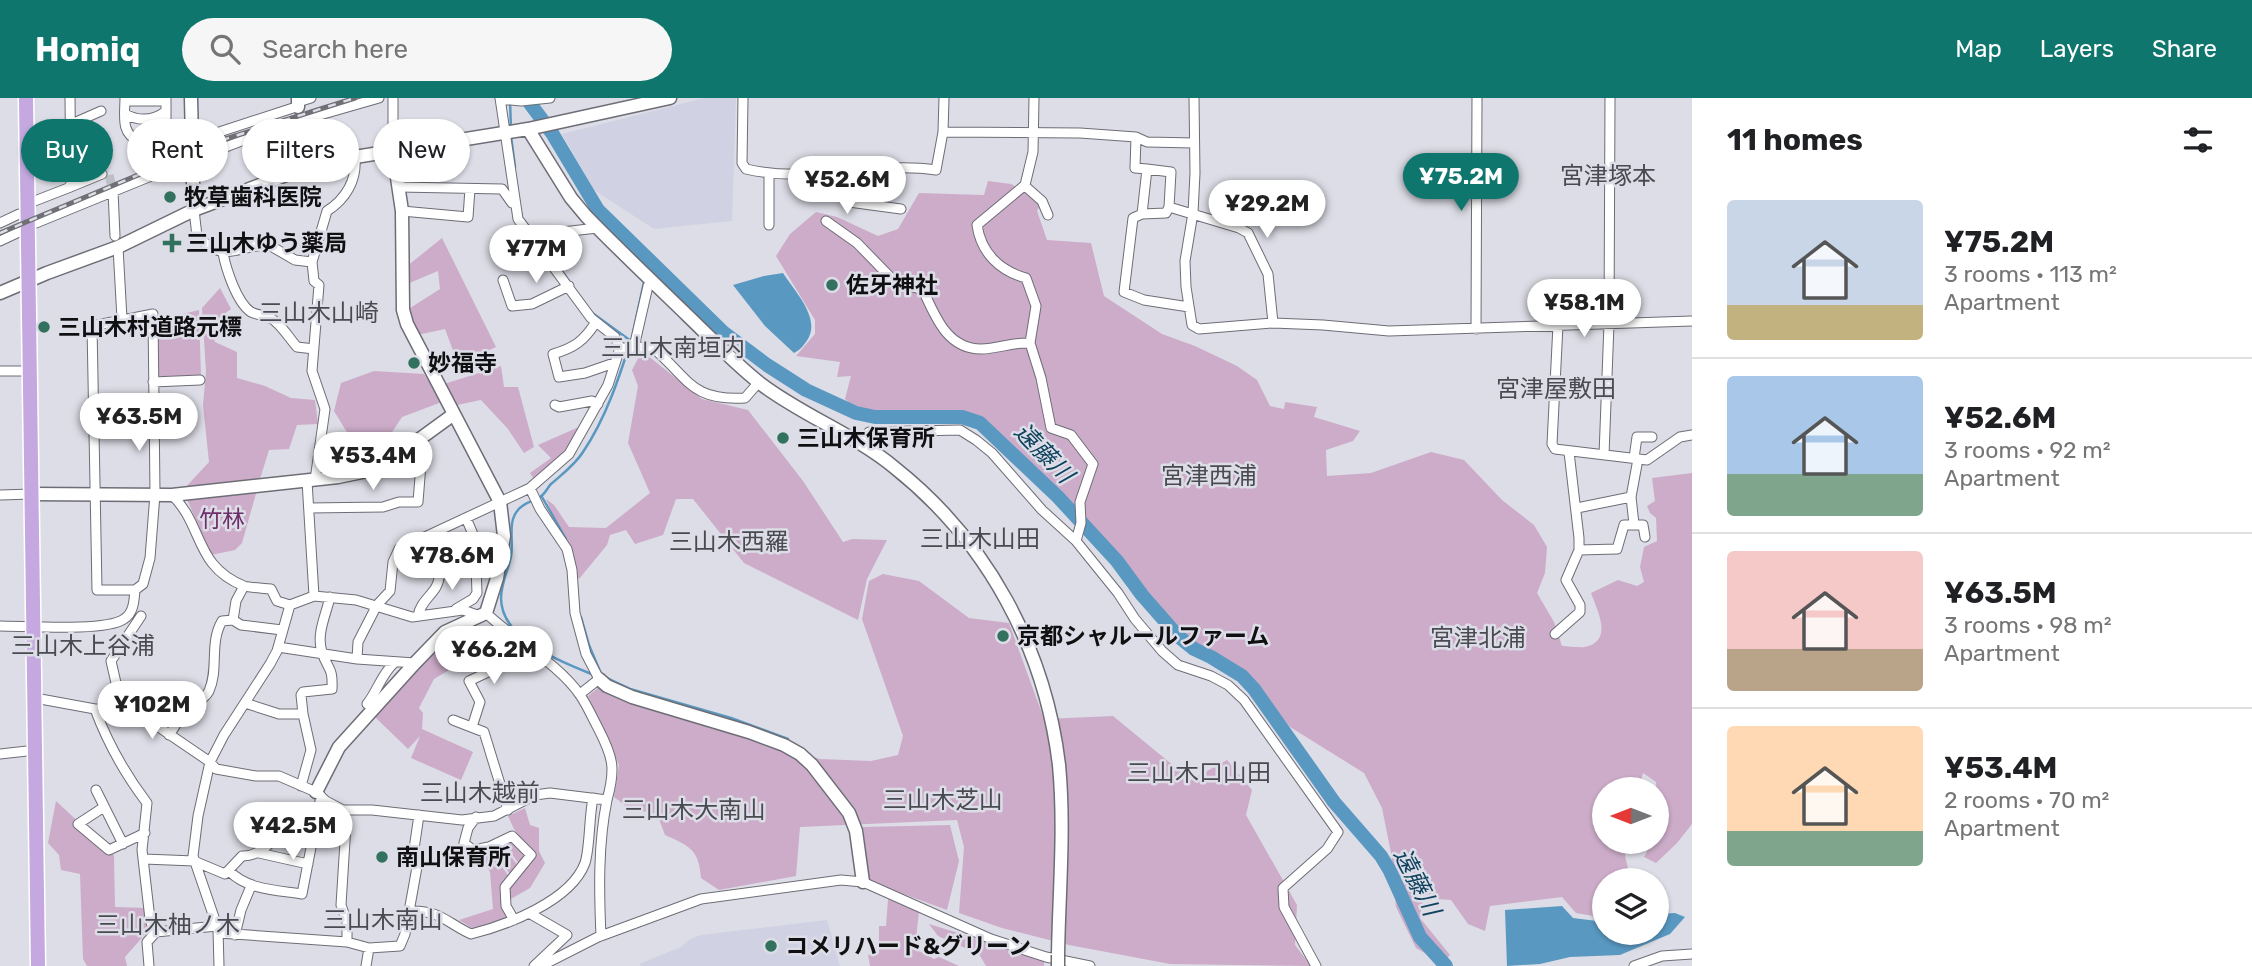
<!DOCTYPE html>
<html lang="en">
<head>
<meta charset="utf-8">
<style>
	:root { --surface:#fff; --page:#f6f6f6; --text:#202124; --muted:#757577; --line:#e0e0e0; --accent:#0f766e }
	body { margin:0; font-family:Rubik,"Noto Sans JP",sans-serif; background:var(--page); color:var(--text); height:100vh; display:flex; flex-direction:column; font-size:26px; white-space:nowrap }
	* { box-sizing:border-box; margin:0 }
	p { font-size:23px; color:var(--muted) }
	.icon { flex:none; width:38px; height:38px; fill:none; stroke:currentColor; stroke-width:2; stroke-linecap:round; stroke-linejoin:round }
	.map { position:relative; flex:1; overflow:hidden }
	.drawer { display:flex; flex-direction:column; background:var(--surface); width:560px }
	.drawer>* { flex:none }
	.guide { position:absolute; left:21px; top:21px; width:665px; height:63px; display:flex; gap:14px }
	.needle { width:46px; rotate:270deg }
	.controls { position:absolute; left:1592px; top:679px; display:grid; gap:14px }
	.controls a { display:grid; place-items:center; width:77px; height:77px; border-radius:50%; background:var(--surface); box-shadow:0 2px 5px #0004; font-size:35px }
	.price { position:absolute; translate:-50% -60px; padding:0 16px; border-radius:24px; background:#fff; color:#222; font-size:23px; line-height:46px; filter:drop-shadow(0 2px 4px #0008) }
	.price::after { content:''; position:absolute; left:50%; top:42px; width:21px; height:16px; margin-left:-10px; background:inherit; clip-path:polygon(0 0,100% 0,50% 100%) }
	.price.selected { background:var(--accent); color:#fff }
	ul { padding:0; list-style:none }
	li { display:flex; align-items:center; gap:21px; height:175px; padding:0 35px }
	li+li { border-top:2px solid var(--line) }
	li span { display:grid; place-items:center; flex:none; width:196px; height:140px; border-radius:7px; color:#555 }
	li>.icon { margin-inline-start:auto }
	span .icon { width:84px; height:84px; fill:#fffc; stroke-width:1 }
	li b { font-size:30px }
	h2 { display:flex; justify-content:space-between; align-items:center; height:84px; padding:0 35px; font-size:30px }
	.tag { padding:0 24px; border-radius:32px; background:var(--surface); box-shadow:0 2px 5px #0004; font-size:24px; line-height:63px }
	.tag.selected { background:var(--accent); color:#fff }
	header { display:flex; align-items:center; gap:42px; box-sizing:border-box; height:98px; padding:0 35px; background:var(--accent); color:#fff }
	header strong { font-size:33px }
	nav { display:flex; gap:38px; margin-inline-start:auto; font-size:24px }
	.search { width:490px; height:63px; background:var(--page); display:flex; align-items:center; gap:18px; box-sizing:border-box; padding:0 24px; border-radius:38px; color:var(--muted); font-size:26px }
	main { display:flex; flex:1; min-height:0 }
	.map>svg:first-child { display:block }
	.built { fill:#d0d1e2 }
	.green { fill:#ccacc9 }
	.water { fill:#5998c1 }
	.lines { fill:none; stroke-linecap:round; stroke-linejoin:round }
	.stream { stroke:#5998c1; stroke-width:2.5 }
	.river { stroke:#5998c1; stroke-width:14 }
	.street-tunnel { stroke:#bebec7; stroke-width:9; stroke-dasharray:9 4.5; stroke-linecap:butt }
	.street-casing { stroke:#6d6d76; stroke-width:11 }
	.secondary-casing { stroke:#6d6d76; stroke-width:15 }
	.primary-casing { stroke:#fff; stroke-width:17 }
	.street { stroke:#fff; stroke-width:9 }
	.secondary { stroke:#fff; stroke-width:12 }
	.primary { stroke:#c4a8df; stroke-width:14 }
	.rail-casing { stroke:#6f6f75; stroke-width:5 }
	.rail { stroke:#dddde7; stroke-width:2.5; stroke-dasharray:8; stroke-linecap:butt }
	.secondary-bridge-casing { stroke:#6d6d76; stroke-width:15; stroke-linecap:butt }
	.secondary-bridge { stroke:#fff; stroke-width:12 }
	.poi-dot { fill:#32715d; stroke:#dddde7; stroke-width:2.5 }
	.labels { text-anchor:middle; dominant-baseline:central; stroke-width:5; stroke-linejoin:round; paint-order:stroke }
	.poi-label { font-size:23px; font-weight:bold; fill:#101013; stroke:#dddde7; text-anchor:start }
	.park-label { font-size:23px; fill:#6c2d69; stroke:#dddde7 }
	.neighbourhood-label { font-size:24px; fill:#4a4a52; stroke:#dddde7 }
	.water-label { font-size:24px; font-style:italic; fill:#0e425e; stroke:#dddde7 }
</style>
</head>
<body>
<header>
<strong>Homiq</strong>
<div class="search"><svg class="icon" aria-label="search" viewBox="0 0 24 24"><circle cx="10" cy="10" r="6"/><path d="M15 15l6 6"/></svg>Search here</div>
<nav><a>Map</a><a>Layers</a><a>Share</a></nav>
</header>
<main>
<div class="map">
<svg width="1692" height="868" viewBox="0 0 1692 868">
	<rect width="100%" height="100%" fill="#dddde7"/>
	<path class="built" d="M705,0H736L732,123L654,131L594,92L562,36Z
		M827,822L840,868H641L639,866L681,849L690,841L701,837Z"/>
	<path class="green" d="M988,83L1011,86L1042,103L1037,113L1047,142L1091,145L1104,198L1162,236L1195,248L1237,268L1257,282L1270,308L1284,311L1285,304L1317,309L1314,319L1360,333L1353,343L1326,352L1327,378L1371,375L1431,354L1464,362L1502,402L1534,427L1547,449L1545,475L1537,495L1554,524L1562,548C1569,548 1578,550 1585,549C1614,543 1597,512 1591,495L1618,482L1637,488L1644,484L1640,469L1644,449L1657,443L1656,420L1650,415L1647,408L1655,403L1652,380L1692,375V726L1677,745L1656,765L1644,759L1652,744H1657V732L1665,716L1657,706L1656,684L1643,675L1639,691H1605V744H1628L1625,758L1631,782H1605V820L1576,815L1562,799L1490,808L1485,833L1468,826L1451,802L1423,800L1420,820L1450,857L1442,865L1416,850L1396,809L1391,755L1382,710L1364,675L1290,629L1244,573L1196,548L1180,535L1152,503L1112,451L1061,396L985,323L959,316H875L854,310L845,301L851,278L837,279L840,264L796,258L815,236V222L776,158L790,136L816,114L837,119L878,138L898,131L919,95L984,97Z
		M442,140L496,249L458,266L445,231L417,237L407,212L440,191L438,173L407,186L406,169Z
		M220,190L231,211L209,227L215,244L237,254V280L265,288L291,300L315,302L318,326L297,327L289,351L269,352L259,384L184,391L209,364L203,307L206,274L202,210Z
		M199,212L201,279L157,280L158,222Z
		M642,253L702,301L748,312L803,383L843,444L852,441L887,442L867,481L858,522L744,465L693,401H676L663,437L635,446L626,432L610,437L607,447L579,481L546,401L554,407L569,429L606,430L650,395L628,345L638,288L632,272Z
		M501,268L504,289H518L534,349L524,355L508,331L481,302L457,307L444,286Z
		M374,273L424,276L442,304L402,319L379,354L356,355L348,336L334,313L341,285Z
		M588,325L567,353L533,380L530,375L551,360L538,347Z
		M257,392L242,445L235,452L211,457L186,399Z
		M883,476L919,483L969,520L1009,525L1044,621L1113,618L1191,682L1227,662L1252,692L1246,717L1297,807L1295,847L1311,868L1170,866L1069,847L1002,830L959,815L964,749L957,722L800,729L796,778L719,792L701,780C699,751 689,748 665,737L657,716L630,711L614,699L619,667L588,598L599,589L625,603L820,661L871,663L898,657L903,638L862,521L869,483Z
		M433,554L451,571L434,581L419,610L423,615L422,631L473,654L461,682L411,660L420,638L408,651L374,618Z
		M56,703L114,757L115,809L147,810V834L125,859L127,868H87L83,861L80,776L61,772L59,757L48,745Z
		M525,710L530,727L539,730V753L545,765L530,790L509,802L511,785L535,759L514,731L508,718Z
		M950,727L959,763L947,812L876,786L869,781L863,729Z
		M513,739L526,758L519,766L511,755L509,756L519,769L510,776L501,764L499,765L508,777L502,785L506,821L475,832L459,822L493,811L490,774L480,757Z
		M888,801L919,813L915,851L934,861L939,859L959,868H870L868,857L879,855V828H886Z
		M929,826L1044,862V868H986L979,856L938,838Z"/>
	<path class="water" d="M783,175C795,194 823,222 806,244C802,249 800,252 794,255L765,228L733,187L764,178Z
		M1562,808L1573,820L1605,824V835H1657V816L1675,815L1685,819L1670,836L1620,857L1570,859L1540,866L1507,868L1505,812Z"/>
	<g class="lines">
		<path class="stream" d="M510,3L511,31
			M511,38L515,69
			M521,114L522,120L536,137
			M541,143L571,186
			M648,174L651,164
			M591,214L631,243
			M633,235L644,184
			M542,399L566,441
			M581,519L589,547L602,578L630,591L731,620L788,641
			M594,577C562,564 501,542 501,500C501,486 508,472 511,458C514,443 507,424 518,412C524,404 532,404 540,399C544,397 547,391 550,387C562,376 575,367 583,354C606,320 619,280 631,242"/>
		<path class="river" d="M526,0L552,35L598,112L723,234L767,267L806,292L856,315L875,319H962L980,325L1058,399L1117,463L1142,497L1178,538L1194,551L1211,559L1242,578L1254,591L1334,704L1381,758L1390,773L1420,839L1446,868"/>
		<path class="street-tunnel" d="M109,77L113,93"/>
		<g class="street-casing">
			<path id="street" d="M125,0C125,17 120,37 140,43L161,36L166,26V0
				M393,0V53
				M743,0L742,65L746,71C809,86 873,63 936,72L943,34L944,0
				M1034,0L1033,54L1025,87L977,127C981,155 1000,173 1026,180L1036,208L1030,245L1041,280L1051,330L1071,337L1093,366L1080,404L1081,425L1076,443
				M1194,0L1195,75L1193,115L1185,163L1186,189L1192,227L1199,231L1273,225L1323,227L1389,233L1692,223
				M500,1L521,3L550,0
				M125,3H166
				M298,4L311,0
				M125,16C140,24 153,23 166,13
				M299,23L379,0
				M943,34L1080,35L1136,39L1147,44L1194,45
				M1136,39L1135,70L1147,71
				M201,40L293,10
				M35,42L101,13
				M202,58L294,23
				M839,73L841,88L849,104L901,111
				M769,76V127
				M1025,88L1042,103L1048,117
				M399,89L502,91L512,105
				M68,90L102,76
				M113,93L115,138
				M27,106L68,90L71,86L70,0
				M194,112L197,138C226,167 236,147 269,147L295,162L312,164
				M402,113L468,119L470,91
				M1142,116L1147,71L1171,74L1169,109
				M826,123L857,145L894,183L923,192C935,218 947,251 981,251C998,251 1012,244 1030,245
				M0,125L19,116
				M36,125L183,65
				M0,143L19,134
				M534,143L554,135L597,130
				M118,149L122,221
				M223,155C226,171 237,205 251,214C259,218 269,217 276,224C284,231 290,241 297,249L314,251
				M503,182L512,208L532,206L569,188
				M1189,209L1144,202L1124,194L1133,120L1142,116L1166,115L1169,109L1239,130L1248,135L1268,176L1273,225
				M596,224C584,243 574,250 553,256L559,279L585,275L614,265
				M1558,227L1552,346L1555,351L1647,362L1680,339L1692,337
				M1476,231L1477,0
				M634,249L648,188L652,183
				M620,250L652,249C689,280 690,303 745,300L759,284
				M0,273H30
				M153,284L200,282
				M555,307L559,309L592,303L598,306
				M860,344L869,334L960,332L976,342L992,355L1042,412L1076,443L1118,495L1135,521L1162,553L1178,567L1211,578L1228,587L1244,602L1338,734L1327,751L1283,790L1284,809L1316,868
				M1604,357L1609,226L1610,0
				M1634,360L1637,339H1652
				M315,382L325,311L312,273L319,187L314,183L312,164L327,113C346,101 357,82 355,59
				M307,383L314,498
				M530,390L540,411L567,451L572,472L575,515L586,556L599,581L580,596
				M0,397L32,396
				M172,397C204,428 194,468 244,488C252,490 263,490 271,491L277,503L290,507L314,498L356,502L412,519L463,512L480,518
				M309,410L383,409L399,404H418L421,366L408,352
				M1577,410L1631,399
				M1634,426L1631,399L1638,361
				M1579,452L1617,451L1624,427H1643L1645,439
				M456,511L473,501L477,495L475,441L466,420
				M418,518C420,501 440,494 439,477L476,469
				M233,522L236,503L244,488
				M0,528C26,528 105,534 124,521C134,515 134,502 135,492L143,486L150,460L155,396L153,216L92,228L97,492H135
				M1555,536L1580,514V507L1566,482L1579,452V440L1569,354
				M278,549L357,561L415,565
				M357,561L358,544L377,507L390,493L393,464L399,451L530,390L569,356L608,287L620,250L615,239L591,220L518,121L500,0
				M35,600L95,611H112L144,619L210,664L216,671L256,678H279L316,694L326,703L343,712H372L462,722L494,718L535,697L550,695L607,702C616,670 613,659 598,630C592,619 587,607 580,597C558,565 514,542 486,515
				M245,605L279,616H303L311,652L301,688
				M367,606C378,592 381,577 394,565
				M95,611C108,646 125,676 147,705L142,752L150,821L153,831L156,834L147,844L149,868
				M119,613V598L111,563L141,518
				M303,616L301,597L303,594L332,591C333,568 328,573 322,554C316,536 326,517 330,499
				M453,622L484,634L508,712
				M472,629L480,604L469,583L501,568L522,545
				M169,637C175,629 181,617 188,610C195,603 204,603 209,593C219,571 209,545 222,523L233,522L241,527L282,532
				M0,656L36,652
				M96,692L123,746
				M104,709L78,726L109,752L145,735
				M343,712L346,727L341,807L347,824V844
				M476,719L468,730L464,745L473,752L489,749L512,738L531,757L505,789L506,808L514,822
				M259,755L308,766
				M144,761L194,763L225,776L242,758C262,759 275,739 289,726L315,731
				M229,773C248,792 276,792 302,796L321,698
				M410,813C440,812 447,825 471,836C507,827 571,803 585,765C590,749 589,719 593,700
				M529,815L567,837L534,868
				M156,834L217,828
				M219,835L347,844L369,850L400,848L405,836L417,769L414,751L419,717
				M235,837L241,812L251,788
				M601,838C599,793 598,746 607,702
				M219,868L218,831L193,758L198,718L210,664L224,637L270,566L277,553L290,507
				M366,868L369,850
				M541,868L598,839L701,801L841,782L863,784L991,841L1046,859L1090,868
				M1634,868L1662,858L1692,856"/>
		</g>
		<g class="secondary-casing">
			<path id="secondary" d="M191,0L192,43
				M298,0V9
				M299,23L302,71
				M528,31L571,100L586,118C619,152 654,185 688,218C712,241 735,266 761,286C803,318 854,336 895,370C987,443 1045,550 1059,667C1065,730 1059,795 1058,857
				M192,58L194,112
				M0,195L47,175L118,149L194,112L302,71L355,59L528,31L670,0
				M32,396L172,397L338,379L367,373L388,364L454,316
				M599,581L607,588L632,599L749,634L784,647L800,656L812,667L849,715L856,733L863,784
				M316,694L339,649L415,565L445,534L486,515L497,480L504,438L500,404L407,226L403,212L402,113L393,53"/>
		</g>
		<g class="primary-casing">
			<path id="primary" d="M26,0L38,868"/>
		</g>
		<use href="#street" class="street"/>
		<use href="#secondary" class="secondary"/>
		<use href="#primary" class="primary"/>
		<g class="rail-casing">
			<path id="rail" d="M0,135L219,43L355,0"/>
		</g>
		<use href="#rail" class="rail"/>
		<g class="secondary-bridge-casing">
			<path id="secondary-bridge" d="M1058,868V857"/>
		</g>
		<use href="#secondary-bridge" class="secondary-bridge"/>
	</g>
	<g class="poi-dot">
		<circle cx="170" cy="99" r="7"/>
		<path d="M168.5 134.5h7v7h7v7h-7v7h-7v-7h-7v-7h7z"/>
		<circle cx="832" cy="187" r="7"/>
		<circle cx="44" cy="229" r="7"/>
		<circle cx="414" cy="265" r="7"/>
		<circle cx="783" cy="340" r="7"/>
		<circle cx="1003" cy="538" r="7"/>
		<circle cx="382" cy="759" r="7"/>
		<circle cx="771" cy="848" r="7"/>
	</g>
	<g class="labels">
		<g class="poi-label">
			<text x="184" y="99">牧草歯科医院</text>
			<text x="186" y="145">三山木ゆう薬局</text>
			<text x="846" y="187">佐牙神社</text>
			<text x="58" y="229">三山木村道路元標</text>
			<text x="428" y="265">妙福寺</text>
			<text x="797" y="340">三山木保育所</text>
			<text x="1017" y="538">京都シャルールファーム</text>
			<text x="396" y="759">南山保育所</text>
			<text x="785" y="848">コメリハード&amp;グリーン</text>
		</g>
		<g class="park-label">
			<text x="222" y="421">竹林</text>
		</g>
		<g class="neighbourhood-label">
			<text x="1608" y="78">宮津塚本</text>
			<text x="319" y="215">三山木山崎</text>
			<text x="673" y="250">三山木南垣内</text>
			<text x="1556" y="291">宮津屋敷田</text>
			<text x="1209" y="378">宮津西浦</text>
			<text x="980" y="441">三山木山田</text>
			<text x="729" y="444">三山木西羅</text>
			<text x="1478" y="540">宮津北浦</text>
			<text x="83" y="548">三山木上谷浦</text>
			<text x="1199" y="675">三山木口山田</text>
			<text x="480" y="695">三山木越前</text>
			<text x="943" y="702">三山木芝山</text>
			<text x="694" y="712">三山木大南山</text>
			<text x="383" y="822">三山木南山</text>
			<text x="168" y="827">三山木柚ノ木</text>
		</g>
		<g class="water-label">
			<text transform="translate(1044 355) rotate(46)">遠藤川</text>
			<text transform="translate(1417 784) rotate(63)">遠藤川</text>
		</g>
	</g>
</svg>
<div class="controls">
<a><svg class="needle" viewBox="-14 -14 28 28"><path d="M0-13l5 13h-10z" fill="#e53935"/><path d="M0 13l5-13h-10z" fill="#757577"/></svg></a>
<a><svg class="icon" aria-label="layers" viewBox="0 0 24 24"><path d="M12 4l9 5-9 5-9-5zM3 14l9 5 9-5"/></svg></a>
</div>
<b class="price selected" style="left:1461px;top:115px">¥75.2M</b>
<b class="price" style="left:847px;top:118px">¥52.6M</b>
<b class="price" style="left:1267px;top:142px">¥29.2M</b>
<b class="price" style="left:536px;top:187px">¥77M</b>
<b class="price" style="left:1584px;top:241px">¥58.1M</b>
<b class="price" style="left:139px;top:355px">¥63.5M</b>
<b class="price" style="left:373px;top:394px">¥53.4M</b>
<b class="price" style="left:452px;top:494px">¥78.6M</b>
<b class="price" style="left:494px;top:588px">¥66.2M</b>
<b class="price" style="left:152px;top:643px">¥102M</b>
<b class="price" style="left:293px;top:764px">¥42.5M</b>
<div class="guide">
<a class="tag selected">Buy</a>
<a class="tag">Rent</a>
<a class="tag">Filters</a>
<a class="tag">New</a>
</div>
</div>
<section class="drawer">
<h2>11 homes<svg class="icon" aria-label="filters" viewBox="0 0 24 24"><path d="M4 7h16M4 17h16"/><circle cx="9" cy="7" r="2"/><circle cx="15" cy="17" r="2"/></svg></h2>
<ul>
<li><span style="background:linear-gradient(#c9d6e8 75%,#c2b280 0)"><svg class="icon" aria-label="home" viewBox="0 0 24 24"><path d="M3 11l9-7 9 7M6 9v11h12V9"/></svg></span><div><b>¥75.2M</b><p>3 rooms · 113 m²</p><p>Apartment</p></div></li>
<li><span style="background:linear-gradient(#a9c7e8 70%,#7fa58c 0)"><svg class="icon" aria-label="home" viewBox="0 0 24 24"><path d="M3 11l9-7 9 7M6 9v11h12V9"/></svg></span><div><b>¥52.6M</b><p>3 rooms · 92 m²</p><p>Apartment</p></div></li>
<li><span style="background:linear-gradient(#f6c9c9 70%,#b9a48a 0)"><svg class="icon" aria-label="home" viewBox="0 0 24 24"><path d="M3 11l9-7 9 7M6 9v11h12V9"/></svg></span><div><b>¥63.5M</b><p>3 rooms · 98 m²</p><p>Apartment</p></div></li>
<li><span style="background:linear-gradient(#ffd9b3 75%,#7fa58c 0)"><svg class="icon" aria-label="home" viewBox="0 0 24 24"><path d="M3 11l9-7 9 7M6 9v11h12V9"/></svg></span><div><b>¥53.4M</b><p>2 rooms · 70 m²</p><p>Apartment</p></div></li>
</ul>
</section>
</main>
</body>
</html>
